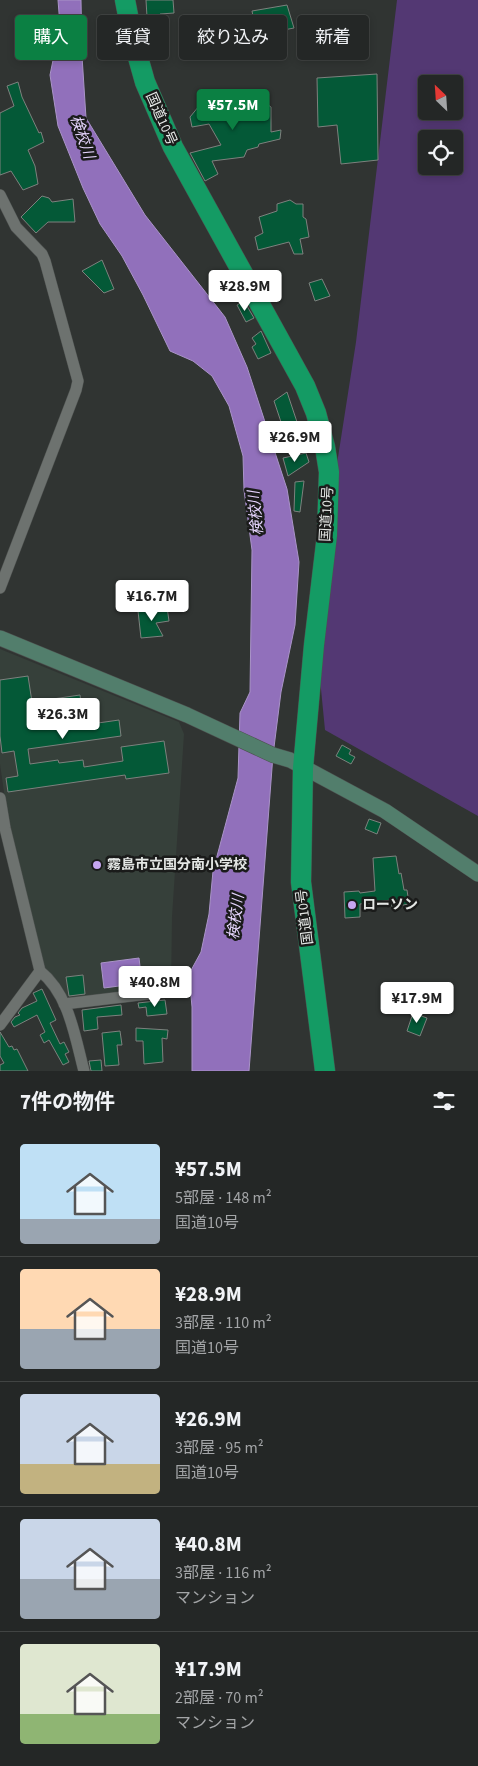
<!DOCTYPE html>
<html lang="ja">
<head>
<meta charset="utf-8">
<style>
	:root { --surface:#242726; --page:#2c2f2e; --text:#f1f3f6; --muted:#a3a5a7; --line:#414443; --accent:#0b8043 }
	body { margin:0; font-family:"Source Sans 3","Noto Sans JP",sans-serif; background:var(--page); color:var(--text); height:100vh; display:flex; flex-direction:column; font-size:19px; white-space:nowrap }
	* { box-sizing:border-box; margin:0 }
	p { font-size:16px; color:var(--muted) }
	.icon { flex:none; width:28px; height:28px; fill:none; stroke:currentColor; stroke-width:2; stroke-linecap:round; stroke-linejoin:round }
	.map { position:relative; height:1071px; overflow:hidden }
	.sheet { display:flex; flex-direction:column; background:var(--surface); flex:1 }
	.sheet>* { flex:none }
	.guide { position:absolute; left:15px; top:15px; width:449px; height:45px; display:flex; gap:10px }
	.needle { width:32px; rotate:335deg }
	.buttons { position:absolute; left:418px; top:75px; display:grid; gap:10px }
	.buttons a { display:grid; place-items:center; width:45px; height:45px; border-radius:5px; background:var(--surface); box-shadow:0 2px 8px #0003,0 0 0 1px var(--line); font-size:25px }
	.price { position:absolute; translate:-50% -42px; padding:0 11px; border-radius:5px; background:#fff; color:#222; font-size:16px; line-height:32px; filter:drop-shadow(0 1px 2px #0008) }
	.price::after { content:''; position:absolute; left:50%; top:30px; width:15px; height:11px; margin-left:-8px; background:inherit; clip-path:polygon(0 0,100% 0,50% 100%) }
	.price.current { background:var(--accent); color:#fff }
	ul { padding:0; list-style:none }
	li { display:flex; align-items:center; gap:15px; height:125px; padding:0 20px }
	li+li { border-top:1px solid var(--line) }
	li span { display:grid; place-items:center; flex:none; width:140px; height:100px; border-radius:5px; color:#555 }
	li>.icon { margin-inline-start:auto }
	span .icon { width:60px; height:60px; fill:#fffc; stroke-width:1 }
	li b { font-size:21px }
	h2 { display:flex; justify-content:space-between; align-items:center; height:60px; padding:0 20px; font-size:21px }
	.tag { padding:0 18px; border-radius:5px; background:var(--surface); box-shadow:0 2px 8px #0003,0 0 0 1px var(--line); font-size:18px; line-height:45px }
	.tag.current { background:var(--accent); color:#fff }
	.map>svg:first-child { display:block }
	.built { fill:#36403a }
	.green { fill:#533873; fill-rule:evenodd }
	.water { fill:#9170bb; stroke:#aa94c8 }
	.building { fill:#045937; stroke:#7d817e }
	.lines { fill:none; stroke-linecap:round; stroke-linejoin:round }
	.street-casing { stroke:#4d514f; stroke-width:12 }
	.secondary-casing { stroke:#4d514f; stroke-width:16 }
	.highway-casing { stroke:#4d514f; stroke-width:21 }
	.street { stroke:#6d726f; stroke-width:11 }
	.secondary { stroke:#527e6c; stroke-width:15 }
	.highway { stroke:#149b64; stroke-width:20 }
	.poi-dot { fill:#c6a6f0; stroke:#1a1b1a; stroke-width:2 }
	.labels { text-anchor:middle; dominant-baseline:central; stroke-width:5; stroke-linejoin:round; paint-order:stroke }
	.street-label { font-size:14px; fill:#e4e7e5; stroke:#1a1b1a }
	.poi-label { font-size:14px; font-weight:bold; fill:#e4e7e5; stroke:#1a1b1a; text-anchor:start }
	.water-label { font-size:15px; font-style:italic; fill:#e6d5fe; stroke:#1a1b1a }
</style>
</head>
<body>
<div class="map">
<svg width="478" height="1071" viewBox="0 0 478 1071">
	<rect width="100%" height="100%" fill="#303432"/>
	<path class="built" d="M0,649L179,722L184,734L172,917L171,990L70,1001L50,977L42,964L7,813L0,764Z"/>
	<path class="green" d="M397,0H478V816L325,730L320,679L329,515L356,342ZM426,84H454V111H426ZM426,139H454V166H426Z"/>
	<path class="water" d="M58,0H81L82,56L86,118L145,215L225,317L247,367L287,489L299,562L295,625L281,692L273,755L249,1071H192V1007L189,974L201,952L209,914L213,871L238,778L240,713L250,692L252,550L244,490L243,456L229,406L212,376L193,361L170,351L143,295L122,256L100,224L83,188L58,126L50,75L60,26Z
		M139,958L142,983L104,988L101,963Z"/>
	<path class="building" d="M146,0H173L174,13L160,14V16L147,17Z
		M287,5L294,28L257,35L252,11Z
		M208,17L209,30L232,26L236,45L192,49L188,20Z
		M377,74L378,160L341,164L337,125L318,127L317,78Z
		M18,82L22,97L39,133L41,132L44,142L28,150L35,166L38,184L23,190L11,171L0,175V113L14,106L7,86Z
		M258,98L271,107V132L281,130L280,139L259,144L258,147L247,150L244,157L212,161L218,174L205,181L190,153L221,145L209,124L192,127L190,117L199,106Z
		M42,196L49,198L52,202L73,199L75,222H48L36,233L21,217Z
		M290,200L296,204H303V217L306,219L309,237L300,239L303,254H294L289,242L258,250L255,237L263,233L259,217L277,211V204Z
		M102,260L114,289L104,293L82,271Z
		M322,279L330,296L315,301L309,283Z
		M244,301L254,318L246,322L237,305Z
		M261,331L271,353L258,359L252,347L256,344L252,338Z
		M287,392L298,425L284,431L274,401Z
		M306,453L309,462L288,476L283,458Z
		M304,481L300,512L294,511L295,482Z
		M167,607L169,621L156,623L163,636L141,638L138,611Z
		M28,676L32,702L80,695L84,725L119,720L121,736L28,749L30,764L58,760L59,763L83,760L84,767L123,761L121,747L164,741L169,773L126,779L125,775L8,792L6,778L18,776L14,751L2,753L0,736V680Z
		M342,745L351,750L349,754L355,757L351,764L336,756Z
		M369,819L381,823L377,834L365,829Z
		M396,856L399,874L401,873L404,890H407L409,904L392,907L391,900L360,904V917L345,918L344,892L359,891L360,893L375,891L373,858Z
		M83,975L85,994L69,996L66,977Z
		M42,989L56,1020L50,1023L60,1044L64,1042L69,1052L65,1054L69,1062L63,1065L49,1040L44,1043L40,1035L45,1032L37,1015L14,1027L11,1022L15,1017L20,1015L18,1013L22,1008L37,1001L33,993Z
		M165,1000L167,1014L147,1016L146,1007L139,1008L138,1003Z
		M121,1005L122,1015L97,1017L98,1029L84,1031L82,1010Z
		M413,1013L427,1018L420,1036L407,1031Z
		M136,1028L168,1030L167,1039L162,1038L163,1062L144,1064L143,1041H136Z
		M120,1031L122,1045H117L119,1065L105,1066L102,1033Z
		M0,1032L9,1047L12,1046L14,1050L17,1049L28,1071H0V1065L4,1063L0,1056Z
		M101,1060L102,1071H91L89,1061Z"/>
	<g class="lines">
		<g class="street-casing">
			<path id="street" d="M0,195L16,227L42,254L45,261L78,381L76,390L0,588
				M0,798L5,828L40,971C69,994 75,1037 84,1071
				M64,1004L173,991
				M0,1025L40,971"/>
		</g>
		<g class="secondary-casing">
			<path id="secondary" d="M0,638L187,715L273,755L290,760L385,811L478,874"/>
		</g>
		<g class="highway-casing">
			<path id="highway" d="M125,0L132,36L145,82L173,147L305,386L316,413L325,447L329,472L327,535L314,645L303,768L301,882L325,1071"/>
		</g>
		<use href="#street" class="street"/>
		<use href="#secondary" class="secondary"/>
		<use href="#highway" class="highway"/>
	</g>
	<g class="poi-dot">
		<circle cx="97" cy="865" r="5"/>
		<circle cx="352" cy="905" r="5"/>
	</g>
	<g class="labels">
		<g class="street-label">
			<text transform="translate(161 119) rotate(66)">国道10号</text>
			<text transform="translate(327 514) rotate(-87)">国道10号</text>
			<text transform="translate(305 917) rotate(-97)">国道10号</text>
		</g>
		<g class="poi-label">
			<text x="107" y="865">霧島市立国分南小学校</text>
			<text x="362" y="905">ローソン</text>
		</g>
		<g class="water-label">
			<text transform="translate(82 137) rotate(71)">検校川</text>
			<text transform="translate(256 513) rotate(-95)">検校川</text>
			<text transform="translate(236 917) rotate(-83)">検校川</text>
		</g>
	</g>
</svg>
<div class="buttons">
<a><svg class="needle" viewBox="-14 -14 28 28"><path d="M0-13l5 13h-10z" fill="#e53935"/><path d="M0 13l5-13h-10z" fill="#a3a5a7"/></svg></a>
<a><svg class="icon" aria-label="locate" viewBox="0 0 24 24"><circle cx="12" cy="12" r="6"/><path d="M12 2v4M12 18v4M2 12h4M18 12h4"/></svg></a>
</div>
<b class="price current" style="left:233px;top:131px">¥57.5M</b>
<b class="price" style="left:245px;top:312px">¥28.9M</b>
<b class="price" style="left:295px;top:463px">¥26.9M</b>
<b class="price" style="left:152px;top:622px">¥16.7M</b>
<b class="price" style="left:63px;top:740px">¥26.3M</b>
<b class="price" style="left:155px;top:1008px">¥40.8M</b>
<b class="price" style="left:417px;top:1024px">¥17.9M</b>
<div class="guide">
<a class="tag current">購入</a>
<a class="tag">賃貸</a>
<a class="tag">絞り込み</a>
<a class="tag">新着</a>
</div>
</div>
<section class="sheet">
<h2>7件の物件<svg class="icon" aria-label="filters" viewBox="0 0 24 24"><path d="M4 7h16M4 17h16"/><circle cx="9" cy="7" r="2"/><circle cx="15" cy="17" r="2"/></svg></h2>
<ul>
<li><span style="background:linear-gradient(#bfe0f5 75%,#9aa5b1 0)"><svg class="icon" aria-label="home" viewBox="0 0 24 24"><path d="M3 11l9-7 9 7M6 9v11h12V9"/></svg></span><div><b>¥57.5M</b><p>5部屋 · 148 m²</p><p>国道10号</p></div></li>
<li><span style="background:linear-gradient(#ffd9b3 60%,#9aa5b1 0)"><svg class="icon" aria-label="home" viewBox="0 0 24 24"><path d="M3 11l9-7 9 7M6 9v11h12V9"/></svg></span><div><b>¥28.9M</b><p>3部屋 · 110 m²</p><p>国道10号</p></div></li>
<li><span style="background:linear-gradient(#c9d6e8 70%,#c2b280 0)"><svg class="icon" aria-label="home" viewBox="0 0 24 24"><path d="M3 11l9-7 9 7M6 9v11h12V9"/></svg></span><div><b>¥26.9M</b><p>3部屋 · 95 m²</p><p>国道10号</p></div></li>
<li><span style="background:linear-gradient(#c9d6e8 60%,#9aa5b1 0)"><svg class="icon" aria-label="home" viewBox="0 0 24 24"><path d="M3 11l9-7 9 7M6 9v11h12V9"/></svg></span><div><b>¥40.8M</b><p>3部屋 · 116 m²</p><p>マンション</p></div></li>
<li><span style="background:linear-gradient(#dfe7d0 70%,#8fb573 0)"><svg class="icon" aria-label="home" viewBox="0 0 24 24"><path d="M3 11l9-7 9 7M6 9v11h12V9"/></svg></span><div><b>¥17.9M</b><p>2部屋 · 70 m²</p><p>マンション</p></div></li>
</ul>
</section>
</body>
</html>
